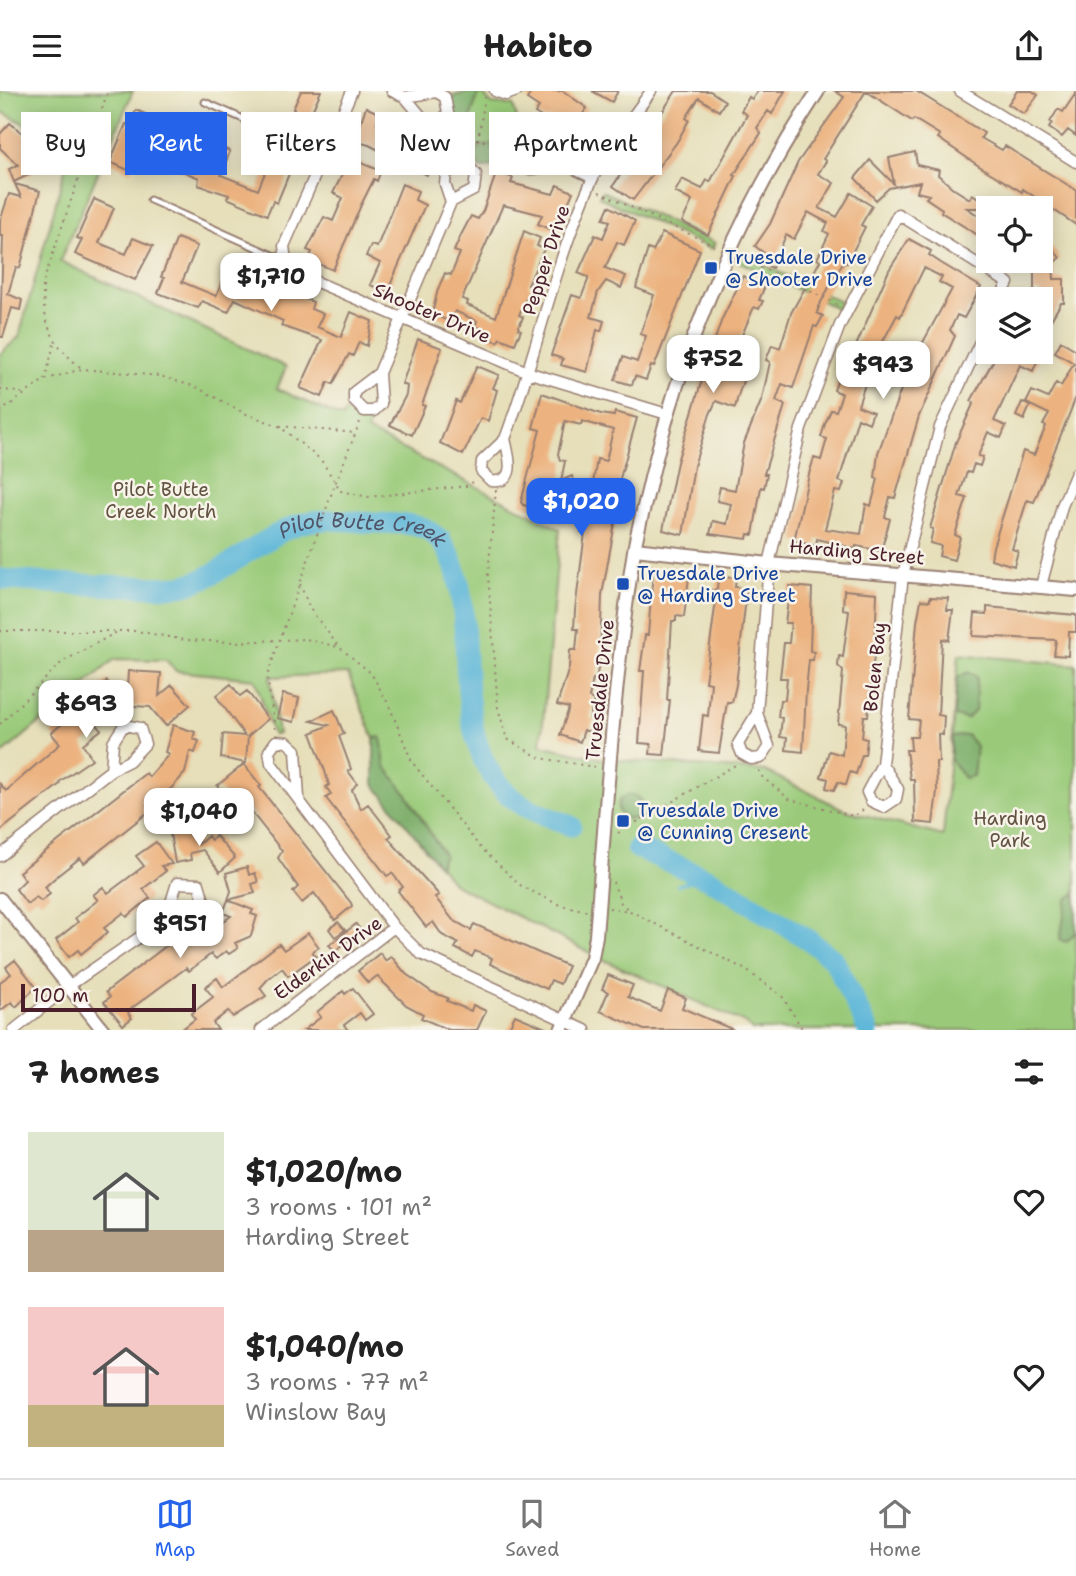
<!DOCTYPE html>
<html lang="en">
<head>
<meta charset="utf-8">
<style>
	:root { --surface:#fff; --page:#f2f2f2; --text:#222; --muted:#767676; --line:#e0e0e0; --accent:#2563eb }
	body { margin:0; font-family:"Shantell Sans",sans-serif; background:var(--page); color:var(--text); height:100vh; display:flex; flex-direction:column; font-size:26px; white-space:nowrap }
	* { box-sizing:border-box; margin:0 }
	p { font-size:23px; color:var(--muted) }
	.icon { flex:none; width:38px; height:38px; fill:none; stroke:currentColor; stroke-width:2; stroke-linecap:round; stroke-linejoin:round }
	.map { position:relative; height:939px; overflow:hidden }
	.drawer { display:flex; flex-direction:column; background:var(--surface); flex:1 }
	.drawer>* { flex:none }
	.hud { position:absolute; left:21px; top:21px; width:700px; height:63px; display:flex; gap:14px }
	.buttons { position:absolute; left:976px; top:105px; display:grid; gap:14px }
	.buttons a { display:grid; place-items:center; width:77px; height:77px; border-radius:0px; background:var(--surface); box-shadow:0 4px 18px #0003; font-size:35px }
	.scale { position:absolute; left:21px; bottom:18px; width:175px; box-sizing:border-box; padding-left:7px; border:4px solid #4a1f2b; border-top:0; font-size:19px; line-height:24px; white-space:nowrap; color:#4a1f2b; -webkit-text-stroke:5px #f7f3e8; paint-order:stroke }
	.price { position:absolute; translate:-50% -60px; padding:0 16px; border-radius:14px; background:#fff; color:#222; font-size:23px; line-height:46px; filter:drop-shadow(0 2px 4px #0008) }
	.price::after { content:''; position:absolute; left:50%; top:42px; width:21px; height:16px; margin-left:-10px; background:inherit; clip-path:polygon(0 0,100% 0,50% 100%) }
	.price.selected { background:var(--accent); color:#fff }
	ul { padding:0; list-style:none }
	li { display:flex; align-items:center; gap:21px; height:175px; padding:0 28px }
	li span { display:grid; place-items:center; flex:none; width:196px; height:140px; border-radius:0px; color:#555 }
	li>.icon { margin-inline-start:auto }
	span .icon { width:84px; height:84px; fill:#fffc; stroke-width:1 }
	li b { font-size:30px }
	h2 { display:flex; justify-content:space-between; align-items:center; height:84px; padding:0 28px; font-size:30px }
	.chip { padding:0 24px; border-radius:0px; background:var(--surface); box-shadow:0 4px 18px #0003; font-size:24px; line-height:63px }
	.chip.selected { background:var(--accent); color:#fff }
	header { display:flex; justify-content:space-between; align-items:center; height:91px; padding:0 28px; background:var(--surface); font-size:32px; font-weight:700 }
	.menu { display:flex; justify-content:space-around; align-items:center; height:98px; border-top:2px solid var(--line); background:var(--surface); font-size:19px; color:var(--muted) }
	.menu a { display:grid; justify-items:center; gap:4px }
	.menu .selected { color:var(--accent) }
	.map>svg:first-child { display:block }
	.green { fill:#9aca79; stroke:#727452; stroke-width:2 }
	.forest { fill:#7bae69; stroke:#62664a; stroke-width:2 }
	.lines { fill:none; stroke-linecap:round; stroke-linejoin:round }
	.stream { stroke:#5bb6d8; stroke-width:3.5 }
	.river { stroke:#5bb6d8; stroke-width:21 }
	.building { fill:#ecb27f; fill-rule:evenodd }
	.service-casing { stroke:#987f72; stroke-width:9 }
	.minor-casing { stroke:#987f72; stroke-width:13 }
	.tertiary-casing { stroke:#987f72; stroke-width:16 }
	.path { stroke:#987f72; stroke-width:2; stroke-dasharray:2 5; stroke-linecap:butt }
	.service { stroke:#fff; stroke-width:5 }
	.minor { stroke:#fff; stroke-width:10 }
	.tertiary { stroke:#fff; stroke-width:12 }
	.transit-dot { fill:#1a4fb4; stroke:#f7f3e8; stroke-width:2.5 }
	.labels { text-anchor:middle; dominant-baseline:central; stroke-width:5; stroke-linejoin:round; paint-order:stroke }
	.transit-label { font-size:19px; fill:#164399; stroke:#f7f3e8; text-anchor:start }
	.street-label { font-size:19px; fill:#4a1f2b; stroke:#f7f3e8 }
	.park-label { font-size:19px; fill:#625242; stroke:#f7f3e8 }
	.water-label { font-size:21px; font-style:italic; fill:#505468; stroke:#f7f3e8 }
</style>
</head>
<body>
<header><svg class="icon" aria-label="menu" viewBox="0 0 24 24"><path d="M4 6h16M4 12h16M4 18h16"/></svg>Habito<svg class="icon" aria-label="share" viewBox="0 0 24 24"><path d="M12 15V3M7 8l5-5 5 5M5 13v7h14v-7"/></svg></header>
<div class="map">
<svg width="1076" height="939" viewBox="0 0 1076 939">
	<rect width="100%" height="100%" fill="#f7f3e8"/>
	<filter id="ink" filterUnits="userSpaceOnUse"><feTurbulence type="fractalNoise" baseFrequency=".0143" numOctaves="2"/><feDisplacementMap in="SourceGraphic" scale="14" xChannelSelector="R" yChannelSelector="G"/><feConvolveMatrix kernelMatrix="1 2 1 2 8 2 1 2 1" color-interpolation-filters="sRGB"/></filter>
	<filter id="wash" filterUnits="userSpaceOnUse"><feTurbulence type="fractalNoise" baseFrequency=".00686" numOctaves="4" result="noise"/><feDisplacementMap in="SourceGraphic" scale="28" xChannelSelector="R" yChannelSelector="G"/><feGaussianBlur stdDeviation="1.57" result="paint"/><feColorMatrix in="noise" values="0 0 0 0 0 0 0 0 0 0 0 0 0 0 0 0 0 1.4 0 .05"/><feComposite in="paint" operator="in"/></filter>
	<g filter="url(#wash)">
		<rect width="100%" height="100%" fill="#e6dfba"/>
		<path class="green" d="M0,0H133L60,170L286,276L277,298L342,327L346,319L358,329L371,330L367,340L560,438L541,654L603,668L765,680L845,719L943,745L959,563L1076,574V939H752L747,933L602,868L454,793L374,693V647L348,583L270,586L278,643L273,644L255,588L176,580L166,569L115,568L0,665V263L19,246L71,57L0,20Z
			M471,0H480L492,13L513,14L520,39L509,50L508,72L480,78L469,66L446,69L435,44L451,33L454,23L450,6Z
			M602,100L715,152L712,158L599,106Z
			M739,162L841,211L838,218L736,169Z"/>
		<path class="forest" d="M471,0H479L469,32L462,38L455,36L450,6Z
			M492,53L507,57L508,72L480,78L473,64L479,56Z
			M969,581L977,586L975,620L967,628L954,625L957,587Z
			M967,644L976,655L973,685L964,687L950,667L952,646Z
			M381,646L385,675L406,702L444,764L439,775L374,693V647Z
			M618 716a12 12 0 1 1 24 0a12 12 0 1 1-24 0Z
			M1076,802V841L1066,851L1060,848L1067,808Z"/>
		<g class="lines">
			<path class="stream" d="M445,454L449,442
				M711,779L713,790
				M678,794L707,787"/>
			<g class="river">
				<path id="s1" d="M0,488C42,492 85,494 127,495C144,495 163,497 180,495C219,489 262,444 303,432C326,426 353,431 377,432C392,433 415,431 429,440C497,485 430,651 518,711C533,722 554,727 571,735"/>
				<path d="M637,757L713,790L809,849L834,869L868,939"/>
			</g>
		</g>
		<g id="blocks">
			<path class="building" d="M301,0H321L309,27L293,18Z
				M532,0H563L587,17L583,23L608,33L601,51L588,49L583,60L568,53L572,43L548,26L546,29L535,22L539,16L527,8Z
				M592,0H618L612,11Z
				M676,0H710L725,10L719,20L699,7L686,27L689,29L677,51L633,109L613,95Z
				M758,0H785L772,23L768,20L757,37L761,42L734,84L736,85L708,144L682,131L692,110L675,101L682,88L702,98L707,89L710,91L747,24L741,20L749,6L752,8Z
				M835,0H916L984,42L981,47L1002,59L1005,55L1076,99V134L1023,98L1022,101L979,75L938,47L940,44L914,28L912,30L866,0L823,68L826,70L818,83L834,92L819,117L837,126L851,102L872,115L861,134L865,136L847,172L843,171L820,213L817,222L823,225L817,236L814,235L793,297L782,293L776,310L785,314L764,383H767L764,397L761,396L753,444L748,443L747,448L710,443L713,430L727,433L731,413L717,410L720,396L735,399L744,352L762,308L770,271L766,269L772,254L780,257L791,222L820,170L817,168L829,143L824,140L828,132L808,121L794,148L786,144L772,177L760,170L764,162L755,155L770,133L798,71L844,6Z
				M1017,0H1032L1038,4L1024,23L1008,13Z
				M1076,2V45L1068,39L1062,46L1049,37L1052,32L1050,31L1058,18L1063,21Z
				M366,16L380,23L377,31L394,35L433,57L430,62L437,66L427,84L369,54L354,50Z
				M136,19L195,45L189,59L208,67L215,54L230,60L221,84L258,99L272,64L293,73L277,112L273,110L267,124L227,107L229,104L198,94L199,87L165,73L172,56L145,45L130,80L110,71L126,33L130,34Z
				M10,32L34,52L44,76L14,91L9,78L18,74L0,57V43Z
				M915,61L917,74L939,79L938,84L954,98L970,108L972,103L994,117H967L989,132V151L941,121L942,118L926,107L929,104L917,101L920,91L889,97L876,109L855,87L870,69L894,93L889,67Z
				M359,71L381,80L377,90L374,88L361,114L333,179L309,169L312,161L307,159L324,126L333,130L343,107L333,102L346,76L355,80Z
				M497,80L513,87L511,92L553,103L557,94L573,101L562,127L558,125L551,139L538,133L542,124L503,114L462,208L468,210L467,214L496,226L524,140L540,147L537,155L544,158L528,194L531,196L519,224L523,226L518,238L521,239L515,253L500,247L498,251L489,247L492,242L475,235L477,230L455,220L450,231L432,223L438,198L445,182L451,184L460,162L454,160L461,144L471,125L478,128L483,120Z
				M15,93L40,100L20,177L16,176L8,203L22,209L20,219L12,217L3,246H0L3,145H0V130L9,103L21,106Z
				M402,93L418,100L415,109L425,114L387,201L370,194L380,172L366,165L371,154L377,156Z
				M94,108L114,117L99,152L126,163L133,147L153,155L135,189L75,163L82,149L77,147Z
				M609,115L635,130L624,154L617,151L605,177L626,185L621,197L606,190L598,201L591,226L604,230L601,240L597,239L587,281L561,274L563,268L551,264L572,204L581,207L588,189V186L578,182L595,144L603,147L610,130L603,128Z
				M662,142L700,159L654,276L651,275L646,289L635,285L632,294L615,289L623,266L637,271L646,245L640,243L654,204L636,197L648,158L653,160Z
				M1041,142L1060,167L1053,172L1054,188H1064V212H1061L1041,246V201H1034V179L1027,170H1041Z
				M177,147L197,155L182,191L216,205L230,175L313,211L311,218L323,223L317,236L341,246L351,221L372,230L367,255L359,251L353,265L349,263L333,293L328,291L322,306L300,297L322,249L281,235L283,230L235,208L228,221L202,210L198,217L158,202L164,187L161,186Z
				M909,148L931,160L929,164L941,172L981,196L964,227L957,224L950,239L955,245L919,325L895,407L890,406L885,426L890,428L881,460L856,455V458L817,448L816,455L794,450L809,383L814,367L821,369L827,348L821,346L825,333L831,319L836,320L842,303L834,299L839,286L842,287L889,179ZM924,177L942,186L939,191L952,198L914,268L904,263L900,272L913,277L906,294L903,293L878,362L875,387L878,388L871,415L866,413L861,443L825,438L835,400L841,401L844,392L839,390L858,327L869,332L873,321L858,315L864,296L880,256L897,224L900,226Z
				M743,185L765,195L759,209L763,210L759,218L754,216L736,258L740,259L734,277L746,281L738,305L735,317L716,310L710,323L694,375L683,444L663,439L677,371L709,266L722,228Z
				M418,248L442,257L422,314L425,315L412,344L390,334L406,304L407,295L402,293Z
				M1061,250L1076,259V306L1034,411L1027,409L1012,458L1018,460L1014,475L991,468L993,456L1023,360L1034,364L1046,335L1043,334L1049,323L1026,312L1032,300L1048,307L1056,292L1061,295L1074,272L1055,261Z
				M998,261H1024L1038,268L1033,280L1020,274L994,330L1006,335L1001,347L988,341L978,365L983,366L980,375L974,373L971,382L967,381L959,405L967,407L955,444L960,446L954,469L939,465L941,455L930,452L933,438L930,437L956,351L974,311L971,310Z
				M477,275L499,284L493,297L497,299L488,330L481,327L463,364L440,352L456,310L460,312Z
				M542,302L601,323L614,325L615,321L637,327L614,409L619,410L602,504L600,566L596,589L593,588L589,607L594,609L590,627L594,628L589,641L584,639L580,651L560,644L569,617L557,614L569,577L570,559H576L578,538H574L575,519L585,442L581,441L583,430L572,427L575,414L585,416L586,413L589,417L597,368L606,370L613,339L582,330L581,334L565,330L558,363L560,369L565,370L561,390L572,385L578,397L560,394L557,406L552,405L548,419L523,414L521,411L540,339L533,337Z
				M1022,311L1030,315L1024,329L1016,325Z
				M653,481L689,486L684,526L676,525V530H672L667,609H670L664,664L650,663L651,653L639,652L644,580H640L645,544H648Z
				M718,486L736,487L735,496L747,498L736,594L732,611H727L719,662L699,660L703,624L708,625L711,592L705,591L716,509H710L711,499H717Z
				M790,495L812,497L810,560L814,561L813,569H809L806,599L803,661L786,659L787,647L780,646L782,627L778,626L780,609H785L787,587H780L784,552H789L791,532H785Z
				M844,499L877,502L875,554L868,625H864L862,647L867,648L865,664H862L856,683L850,681L846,694L838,691L834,699L826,697L828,688L821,686L829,660L842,664L845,634L838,633L843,580L838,575L839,565L843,566L849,520L843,519Z
				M930,506L948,507L947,519H953L949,549L942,548L938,624L944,625L943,644L938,643L939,671H936L937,700L933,733L915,731L914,688H910L906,659H911L910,646H917L919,629L909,628L917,531L921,509L930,510Z
				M987,516L1076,524V541H1069L1068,565L1054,564L1056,549L973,545L975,522L987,523Z
				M128,580L161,582L159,605L172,594L190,614L166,635L150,616L118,614L96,632L101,639L83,653L92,668L59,691L60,693L0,740V693L6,700L60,653L51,642L95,606L92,603L107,590L126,614Z
				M231,593L240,605L247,600L268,628L248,645L246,672L221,667L223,643L245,645L216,605Z
				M283,603L299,607L294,631L277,627Z
				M334,619L344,643L339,645L351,678L348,680L357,692L352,699L361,718L368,713L392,744L388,747L439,804L435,806L453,829L471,839L474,833L568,875L560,893L551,889L547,898L490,873L492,867L475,860L472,866L455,857L458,852L442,844L433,831L426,836L398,800L403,796L392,782L387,785L326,707L331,703L326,696L329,694L325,680L311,642L329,634L311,630Z
				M173,634L195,641L193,648L199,650L195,662L190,660L185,682L167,702L147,714L151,719L84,772L80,767L57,785L45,796L50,803L41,810L36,806L27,813L16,798L25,789L19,781L146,682L149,686L169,663L165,661Z
				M244,673L261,695L259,696L351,812L352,815L335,829L314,802L302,812L293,801L298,796L278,767L282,760L242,709L234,716L217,695Z
				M178,736L181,740L196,737L199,753L208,745L211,749L216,745L235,767L220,781L203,759L190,762L191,769L175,772L170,742L171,738Z
				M156,751L172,773L161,775L166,780L143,798L150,807L127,826L123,822L104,837L108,841L81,863L78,859L69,866L56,849L78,831L75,827L98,809L93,804L103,796L108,802L144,775L136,765Z
				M247,776L249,784L255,782L258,791L252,793L255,802L228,809L231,800L226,782Z
				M228,809L253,819L251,823L257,825L251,845L235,852L238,857L229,863L226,860L216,868L211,863L189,880L186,877L132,917L128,922L132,927L123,934L104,911L110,906L106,901L179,845L185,852L209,837L214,844L217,835L231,825L223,822Z
				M338,831L345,839L335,846L329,838Z
				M356,833L361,840L335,860L329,854Z
				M308,842L319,856L312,861L316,865L288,885L282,877L268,888L260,897L266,905L233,926L228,920L213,932L218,939H181L195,928L191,923L213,906L205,896L217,887L223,896L279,853L284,859Z
				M380,862L386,870L391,865L406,883L432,901L448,907L447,910L471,920L473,914L486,920L477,939H449L421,927L423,923L406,914L377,885L368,892L358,880Z
				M15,869L36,896L16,916L12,911L0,920V891L11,883L6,876Z
				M608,884L633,894L628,906L660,920L668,899L686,907L682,917L734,939H644L600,920L608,901L602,898Z
				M353,897L373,923L365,929L360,922L344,934L348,939H304L321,926L317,921L343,900L345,903Z
				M515,924L550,939H508Z"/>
		</g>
	</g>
	<g filter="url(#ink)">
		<use href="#blocks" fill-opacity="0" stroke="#987f72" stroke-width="2"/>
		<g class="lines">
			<g class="service-casing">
				<path id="service" d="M205,11L324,64
					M150,109L286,170"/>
			</g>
			<g class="minor-casing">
				<path id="minor" d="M352,0L284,155L286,170L291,180L530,282L667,323
					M392,0L405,6L426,31L441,30L448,22L445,6L436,1L405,6
					M495,0L506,4L517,0
					M960,0L1076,71
					M558,70C550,73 539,79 530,78C513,76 512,57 521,47L537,44L546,51L558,70L593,87
					M379,282L451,111L445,93L446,83L458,74L468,75L476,83L474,99L451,111
					M379,282L381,313L374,320H364L354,310V301Z
					M505,348C537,263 554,172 592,89C606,58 632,28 651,0
					M505,348C509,365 518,393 491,390L481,380L482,370Z
					M1041,495L1062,415L1076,382
					M757,622L769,473L801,338L840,234L898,123L1008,192L1000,208
					M757,622L769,655L761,667L751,668L742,663L738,653Z
					M882,673L903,484L940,336L989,232
					M882,673L898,698L896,708L884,716L871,710L867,701Z
					M299,707L296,659L287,651L276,650L269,660L271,672L394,836
					M0,765L111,679L129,670L145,653L140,637L124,634L113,651L111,679
					M14,939L70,894L166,828L193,826L204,810L199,793L177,792L166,828
					M261,939L394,836L421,863L585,939"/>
			</g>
			<g class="tertiary-casing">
				<path id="tertiary" d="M635,458L769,473L1076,499
					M0,808L103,939
					M561,939L592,867L596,845C606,717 614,586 634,460C638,435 646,411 651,387C684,249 740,119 818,0"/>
			</g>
			<path class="path" d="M445,40L468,47L465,62
				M469,47L505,54
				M478,49L485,6
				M599,101L717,156
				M741,167L837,213
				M80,276C51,252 42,231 43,192L108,0
				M45,289L54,253
				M0,298L22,302
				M0,321L44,289L82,278L160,285L196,296L244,322L279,335L321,369L341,400L368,406L466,395L476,389
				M280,335L355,342
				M496,399L488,483L498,617L507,648L540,667L595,676
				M300,493L310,518L339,556L371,582L389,614L412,671L480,756L520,794L557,813L587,820
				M0,540H136L186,549L234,551L306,548L338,556
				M0,633L62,571L117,541
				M275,638L267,585L335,393L360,331
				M759,679L760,684L789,708L853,725L863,719
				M618,742L737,673
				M613,791L621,812L629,819
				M609,817L630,820L746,879L782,905L803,939"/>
			<use href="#service" class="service"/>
			<use href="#minor" class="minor"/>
			<use href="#tertiary" class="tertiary"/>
		</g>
	</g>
	<g class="transit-dot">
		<rect x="704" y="170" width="14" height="14" rx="3.5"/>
		<rect x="616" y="486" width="14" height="14" rx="3.5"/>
		<rect x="616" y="723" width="14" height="14" rx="3.5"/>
	</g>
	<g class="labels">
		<g class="transit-label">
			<text x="725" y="166">Truesdale Drive<tspan x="725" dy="22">@ Shooter Drive</tspan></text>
			<text x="637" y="482">Truesdale Drive<tspan x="637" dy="22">@ Harding Street</tspan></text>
			<text x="637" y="719">Truesdale Drive<tspan x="637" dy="22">@ Cunning Cresent</tspan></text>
		</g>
		<g class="street-label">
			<text transform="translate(546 169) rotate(-72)">Pepper Drive</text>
			<text transform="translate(432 222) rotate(23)">Shooter Drive</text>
			<text transform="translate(857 461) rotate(5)">Harding Street</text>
			<text transform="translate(875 576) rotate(-84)">Bolen Bay</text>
			<text transform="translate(600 599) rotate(-84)">Truesdale Drive</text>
			<text transform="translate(328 867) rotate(-36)">Elderkin Drive</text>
		</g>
		<g class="park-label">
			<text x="161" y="398">Pilot Butte<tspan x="161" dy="22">Creek North</tspan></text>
			<text x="1010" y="727">Harding<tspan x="1010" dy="22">Park</tspan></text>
		</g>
		<g class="water-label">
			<text stroke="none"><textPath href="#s1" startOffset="380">Pilot Butte Creek</textPath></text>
		</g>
	</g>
</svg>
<div class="buttons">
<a><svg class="icon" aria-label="locate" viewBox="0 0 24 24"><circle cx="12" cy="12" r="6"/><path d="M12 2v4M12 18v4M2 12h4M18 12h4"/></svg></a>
<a><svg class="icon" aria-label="layers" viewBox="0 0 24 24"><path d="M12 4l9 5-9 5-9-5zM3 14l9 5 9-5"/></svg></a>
</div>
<div class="scale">100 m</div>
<b class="price" style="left:271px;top:222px">$1,710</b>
<b class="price" style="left:713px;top:304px">$752</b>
<b class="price" style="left:883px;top:310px">$943</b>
<b class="price selected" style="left:581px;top:447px">$1,020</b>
<b class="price" style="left:86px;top:649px">$693</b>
<b class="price" style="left:199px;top:757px">$1,040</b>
<b class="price" style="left:180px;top:869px">$951</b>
<div class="hud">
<a class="chip">Buy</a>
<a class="chip selected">Rent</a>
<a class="chip">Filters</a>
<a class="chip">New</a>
<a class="chip">Apartment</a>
</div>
</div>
<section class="drawer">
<h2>7 homes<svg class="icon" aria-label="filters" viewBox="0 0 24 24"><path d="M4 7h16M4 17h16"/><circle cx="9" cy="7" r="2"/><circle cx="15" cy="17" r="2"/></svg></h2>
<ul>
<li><span style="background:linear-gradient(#dfe7d0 70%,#b9a48a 0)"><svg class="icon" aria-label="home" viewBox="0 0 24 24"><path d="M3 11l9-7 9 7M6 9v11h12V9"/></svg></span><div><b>$1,020/mo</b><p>3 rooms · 101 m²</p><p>Harding Street</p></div><svg class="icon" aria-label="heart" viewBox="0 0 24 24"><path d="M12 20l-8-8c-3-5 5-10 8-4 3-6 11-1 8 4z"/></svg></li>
<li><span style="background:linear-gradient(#f6c9c9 70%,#c2b280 0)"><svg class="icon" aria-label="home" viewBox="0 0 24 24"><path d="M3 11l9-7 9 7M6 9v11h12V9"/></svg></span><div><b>$1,040/mo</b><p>3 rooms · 77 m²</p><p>Winslow Bay</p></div><svg class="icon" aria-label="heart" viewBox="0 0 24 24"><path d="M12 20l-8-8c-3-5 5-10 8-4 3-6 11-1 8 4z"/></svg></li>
</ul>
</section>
<nav class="menu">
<a class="selected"><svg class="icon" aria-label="map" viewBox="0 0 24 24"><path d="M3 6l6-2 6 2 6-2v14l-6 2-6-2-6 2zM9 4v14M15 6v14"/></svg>Map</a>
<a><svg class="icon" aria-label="saved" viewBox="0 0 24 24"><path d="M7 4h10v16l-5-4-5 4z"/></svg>Saved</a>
<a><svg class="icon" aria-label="home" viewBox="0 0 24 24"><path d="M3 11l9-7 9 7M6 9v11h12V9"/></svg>Home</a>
</nav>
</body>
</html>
